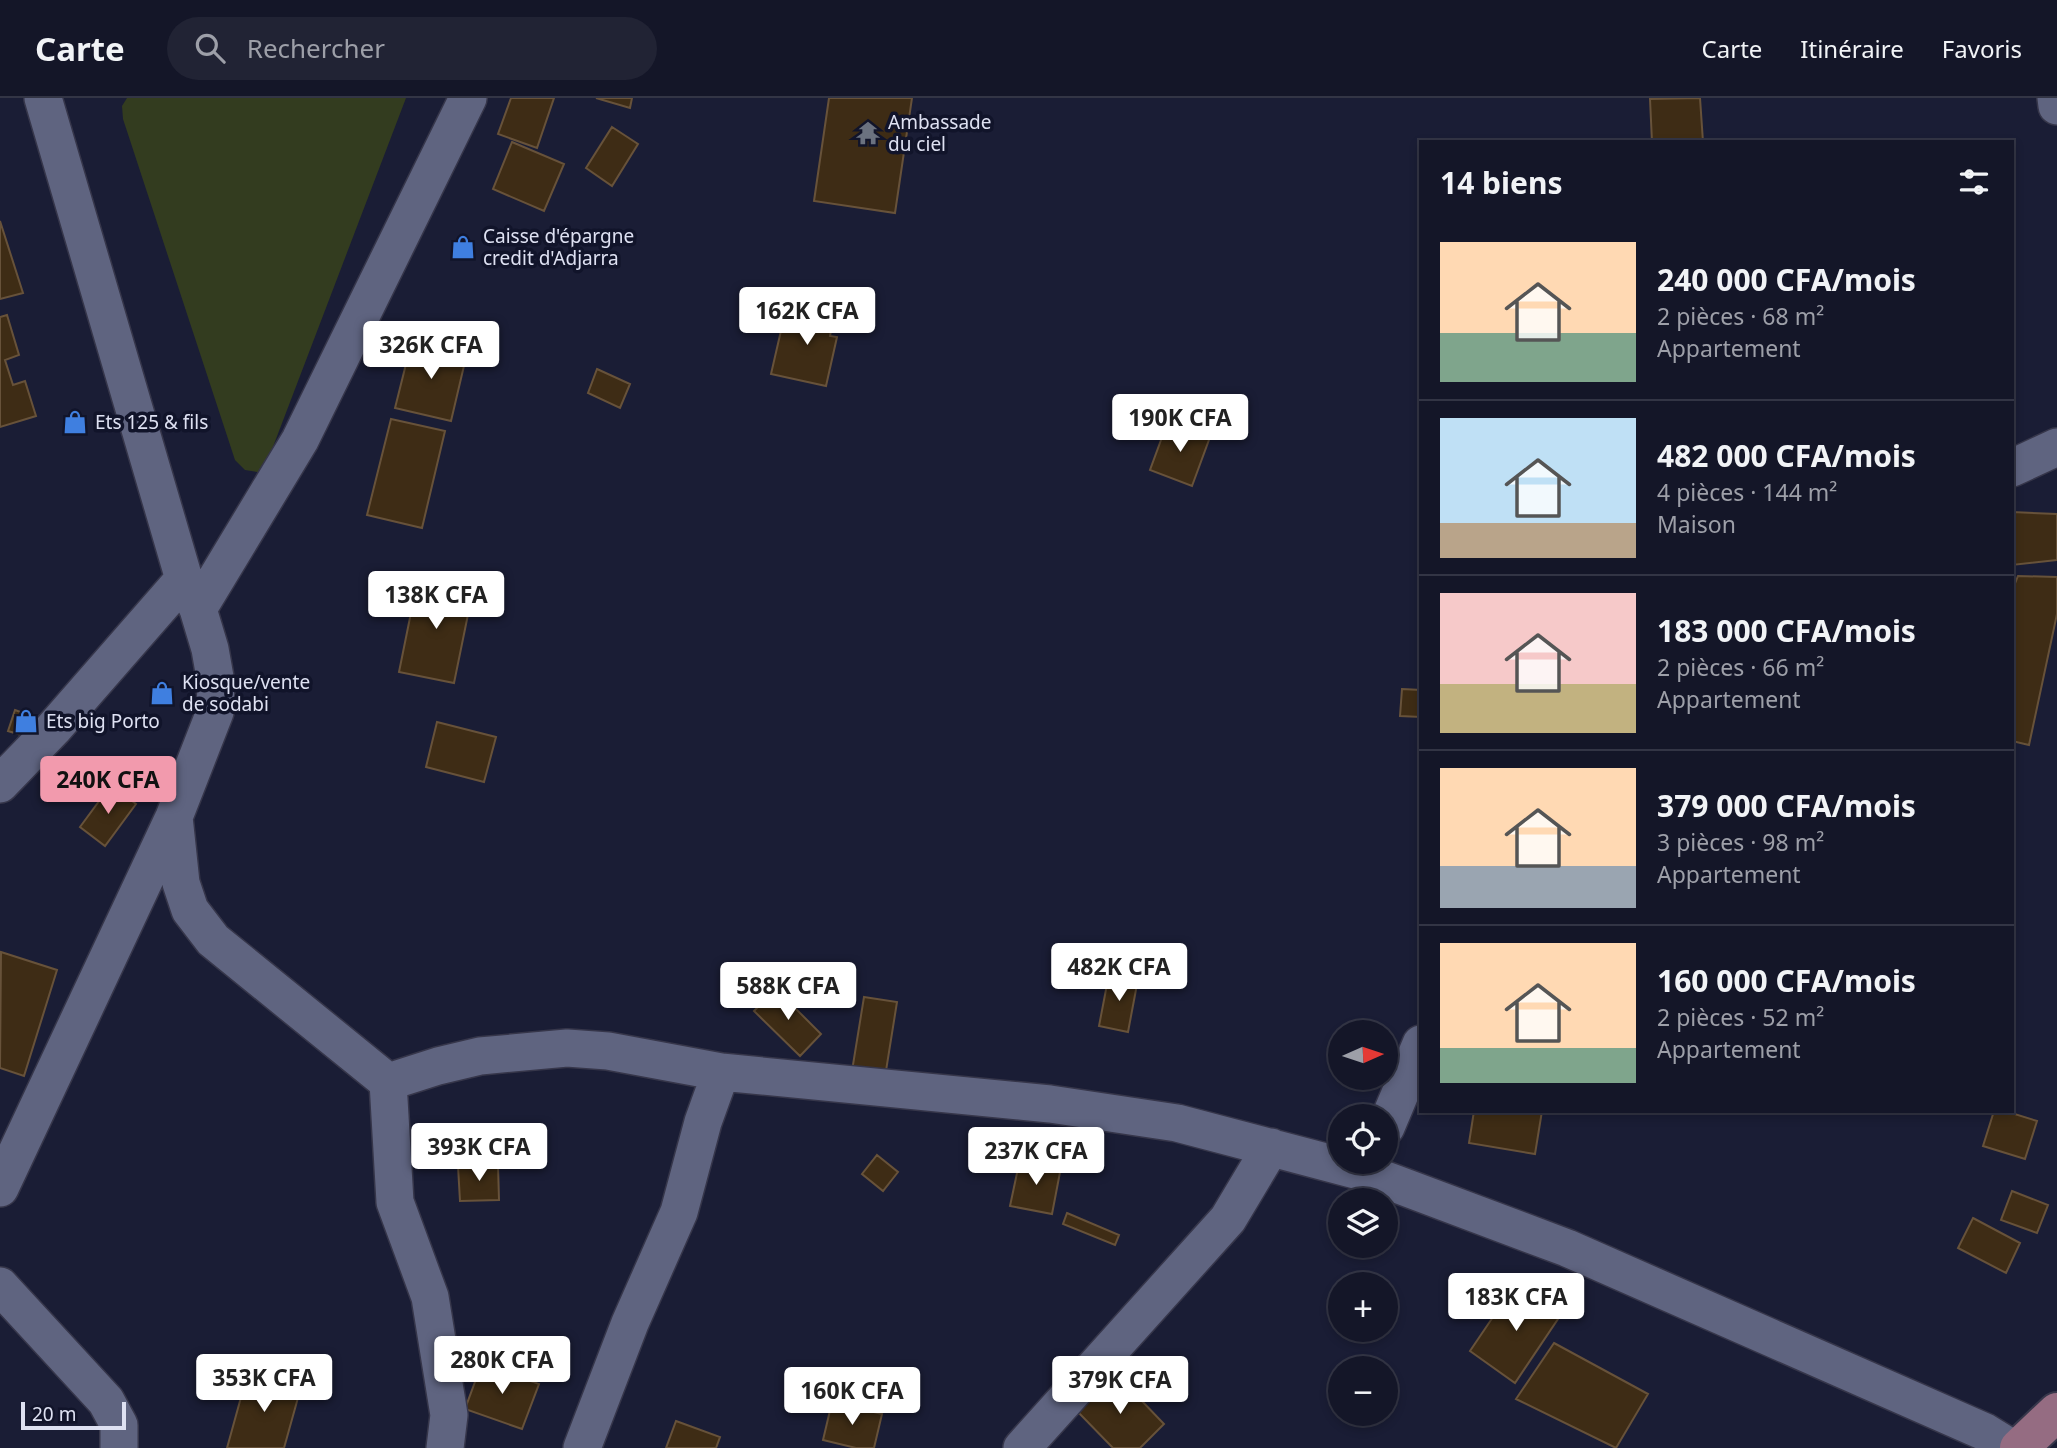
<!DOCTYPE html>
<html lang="fr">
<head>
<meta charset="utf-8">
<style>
	:root { --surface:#141628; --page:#212334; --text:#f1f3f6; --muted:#9d9fa8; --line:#333545; --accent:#f29aad }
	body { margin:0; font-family:"Noto Sans",sans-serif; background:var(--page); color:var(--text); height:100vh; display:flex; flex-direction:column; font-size:26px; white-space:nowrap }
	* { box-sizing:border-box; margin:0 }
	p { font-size:23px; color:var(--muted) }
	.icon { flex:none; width:38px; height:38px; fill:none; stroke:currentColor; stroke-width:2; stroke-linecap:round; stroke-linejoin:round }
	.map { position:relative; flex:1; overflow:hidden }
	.side { position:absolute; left:1419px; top:42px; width:595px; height:973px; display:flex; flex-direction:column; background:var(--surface); border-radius:0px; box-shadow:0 4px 10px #0003,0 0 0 2px var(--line) }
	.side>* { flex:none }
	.needle { width:46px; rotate:87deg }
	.tools { position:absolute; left:1328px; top:922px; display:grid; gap:14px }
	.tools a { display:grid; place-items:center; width:70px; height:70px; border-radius:50%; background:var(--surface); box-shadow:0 4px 10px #0003,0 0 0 2px var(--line); font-size:35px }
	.scale { position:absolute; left:21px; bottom:18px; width:105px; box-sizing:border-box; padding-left:7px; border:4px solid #dee1f2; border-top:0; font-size:19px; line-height:24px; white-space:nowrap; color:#dee1f2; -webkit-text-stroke:5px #11142a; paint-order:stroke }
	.price { position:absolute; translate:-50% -60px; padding:0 16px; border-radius:7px; background:#fff; color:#222; font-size:23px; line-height:46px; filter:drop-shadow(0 2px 4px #0008) }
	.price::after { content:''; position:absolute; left:50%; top:42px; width:21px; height:16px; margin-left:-10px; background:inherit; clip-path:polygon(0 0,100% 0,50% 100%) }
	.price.active { background:var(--accent); color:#111 }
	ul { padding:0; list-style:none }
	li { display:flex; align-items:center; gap:21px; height:175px; padding:0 21px }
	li+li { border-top:2px solid var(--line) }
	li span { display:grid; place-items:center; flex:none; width:196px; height:140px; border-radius:0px; color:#555 }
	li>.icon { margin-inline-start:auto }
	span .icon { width:84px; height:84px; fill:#fffc; stroke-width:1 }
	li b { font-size:30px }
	h2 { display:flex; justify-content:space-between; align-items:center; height:84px; padding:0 21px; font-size:30px }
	header { display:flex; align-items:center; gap:42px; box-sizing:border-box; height:98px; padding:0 35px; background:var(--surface); border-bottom:2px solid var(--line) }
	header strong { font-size:33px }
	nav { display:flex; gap:38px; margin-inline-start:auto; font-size:24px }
	.search { width:490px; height:63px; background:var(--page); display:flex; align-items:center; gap:18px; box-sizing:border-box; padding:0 24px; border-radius:38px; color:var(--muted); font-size:26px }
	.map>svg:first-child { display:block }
	.green { fill:#333c1f }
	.building { fill:#3e2c15; stroke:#67523a; stroke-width:2 }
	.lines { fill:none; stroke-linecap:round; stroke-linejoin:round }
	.minor-casing { stroke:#36364a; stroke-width:40 }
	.major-casing { stroke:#36364a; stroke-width:42 }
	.minor { stroke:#5f6480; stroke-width:37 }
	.major { stroke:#956c82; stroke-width:38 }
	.labels { text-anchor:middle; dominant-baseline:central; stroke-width:7; stroke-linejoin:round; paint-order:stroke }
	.poi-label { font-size:19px; fill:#dee1f2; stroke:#11142a; text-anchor:start }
</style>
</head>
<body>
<header>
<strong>Carte</strong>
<div class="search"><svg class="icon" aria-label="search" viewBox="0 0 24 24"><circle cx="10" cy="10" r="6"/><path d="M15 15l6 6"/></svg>Rechercher</div>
<nav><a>Carte</a><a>Itinéraire</a><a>Favoris</a></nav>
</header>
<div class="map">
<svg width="2057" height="1350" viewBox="0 0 2057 1350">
	<rect width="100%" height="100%" fill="#1a1d35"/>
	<path class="green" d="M127,0H406L263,375L245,372L235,362L123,21L122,8Z"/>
	<path class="building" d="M511,0H554L537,50L498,36Z
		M596,0H632L630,10Z
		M829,0H912L895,115L814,103Z
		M1700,0L1703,44H1652L1650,1Z
		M612,29L638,46L612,88L586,70Z
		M512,44L564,66L544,113L493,91Z
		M0,123L23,195L0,201Z
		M814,202L836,207L830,238L837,239L826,288L771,276L783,224L808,230Z
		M7,217L19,257L5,262L13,287L25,283L36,318L0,329V219Z
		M412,242L467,255L451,323L395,310Z
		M597,271L630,286L620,310L588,295Z
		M391,321L445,333L422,430L367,417Z
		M1168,323L1210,339L1192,388L1150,372Z
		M2012,414L2057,416V462L2012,467Z
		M2018,478L2057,479V516L2029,647L2012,643V493Z
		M418,480L473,492L454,585L399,574Z
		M1402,591L1421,592V619L1400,618Z
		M15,612L37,620L31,640L8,633Z
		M437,624L496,639L484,684L426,669Z
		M111,687L136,706L105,748L80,729Z
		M1,854L57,872L24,978L0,970Z
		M1109,876L1138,881L1128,934L1099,928Z
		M776,891L821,936L800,958L754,913Z
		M864,899L897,904L885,979L852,973Z
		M1474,1013H1542L1535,1056L1469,1045Z
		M1994,1013H2005L2037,1023L2025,1061L1983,1048Z
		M877,1057L898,1074L883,1093L862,1076Z
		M1020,1061L1061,1069L1052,1116L1010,1108Z
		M498,1067L499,1102L460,1103L458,1068Z
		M2012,1093L2048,1107L2037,1135L2001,1122Z
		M1067,1115L1119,1137L1115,1147L1063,1126Z
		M1973,1120L2020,1145L2006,1175L1958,1150Z
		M1516,1185L1562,1215L1515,1285L1470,1253Z
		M1554,1245L1648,1296L1616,1350L1516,1301Z
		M482,1265L539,1286L522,1331L465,1311Z
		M248,1274L301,1289L284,1350H227Z
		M1116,1276L1164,1326L1140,1350H1113L1077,1313Z
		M832,1304L882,1316L874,1350H856L823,1342Z
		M676,1323L720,1339L716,1350H666Z"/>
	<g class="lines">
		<g class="minor-casing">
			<path id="minor" d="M2056,0L2057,8
				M2012,370L2057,349
				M198,511L300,342L468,0
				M0,686L53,631L184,481
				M174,719L181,785L190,812L213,842L388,984L395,1104L430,1199L449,1317L445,1350
				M388,984L438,968L480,958L567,950L608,953L721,974L1050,1006L1177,1025L1367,1075L1567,1150L1985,1334L2011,1350
				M1386,1029L1421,946
				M0,1090L174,719L215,614L216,585L210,551L198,511L184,481L43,0
				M0,1188L106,1303L119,1327V1350
				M582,1350L630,1225L679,1114L703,1024L721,974
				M1022,1350L1228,1121L1271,1049"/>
		</g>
		<g class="major-casing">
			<path id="major" d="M2019,1350L2057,1314"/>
		</g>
		<use href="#minor" class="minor"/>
		<use href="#major" class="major"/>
	</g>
	<defs>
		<g id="temple-bare" transform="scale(1.89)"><path d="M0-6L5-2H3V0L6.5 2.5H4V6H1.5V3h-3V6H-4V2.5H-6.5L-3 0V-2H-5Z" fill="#6b7280" stroke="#11142a" stroke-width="2.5" paint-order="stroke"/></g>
		<g id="shop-bare" transform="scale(1.89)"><path d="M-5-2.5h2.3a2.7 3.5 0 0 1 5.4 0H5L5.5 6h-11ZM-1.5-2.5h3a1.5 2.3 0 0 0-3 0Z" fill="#3f7fe0" stroke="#11142a" stroke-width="2.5" paint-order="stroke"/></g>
	</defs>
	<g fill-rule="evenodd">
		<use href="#temple-bare" x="868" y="35"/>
		<use href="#shop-bare" x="463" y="149"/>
		<use href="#shop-bare" x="75" y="324"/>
		<use href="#shop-bare" x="162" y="595"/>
		<use href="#shop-bare" x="26" y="623"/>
	</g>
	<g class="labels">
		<g class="poi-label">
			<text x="888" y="24">Ambassade<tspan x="888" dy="22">du ciel</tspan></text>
			<text x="483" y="138">Caisse d'épargne<tspan x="483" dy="22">credit d'Adjarra</tspan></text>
			<text x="95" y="324">Ets 125 &amp; fils</text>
			<text x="182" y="584">Kiosque/vente<tspan x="182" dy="22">de sodabi</tspan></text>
			<text x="46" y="623">Ets big Porto</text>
		</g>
	</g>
</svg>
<div class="tools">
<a><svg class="needle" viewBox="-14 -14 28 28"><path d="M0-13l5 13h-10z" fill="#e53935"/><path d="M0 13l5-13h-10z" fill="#9d9fa8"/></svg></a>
<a><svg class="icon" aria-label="locate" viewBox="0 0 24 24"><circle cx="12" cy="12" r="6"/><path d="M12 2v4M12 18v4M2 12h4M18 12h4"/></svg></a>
<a><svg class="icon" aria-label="layers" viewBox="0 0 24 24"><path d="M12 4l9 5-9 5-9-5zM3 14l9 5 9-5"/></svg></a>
<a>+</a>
<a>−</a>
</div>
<div class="scale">20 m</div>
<b class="price" style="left:807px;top:249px">162K CFA</b>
<b class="price" style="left:431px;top:283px">326K CFA</b>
<b class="price" style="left:1180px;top:356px">190K CFA</b>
<b class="price" style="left:436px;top:533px">138K CFA</b>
<b class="price active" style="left:108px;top:718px">240K CFA</b>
<b class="price" style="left:1119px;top:905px">482K CFA</b>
<b class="price" style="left:788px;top:924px">588K CFA</b>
<b class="price" style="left:479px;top:1085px">393K CFA</b>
<b class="price" style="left:1036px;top:1089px">237K CFA</b>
<b class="price" style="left:1516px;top:1235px">183K CFA</b>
<b class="price" style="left:502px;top:1298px">280K CFA</b>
<b class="price" style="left:264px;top:1316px">353K CFA</b>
<b class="price" style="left:1120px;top:1318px">379K CFA</b>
<b class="price" style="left:852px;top:1329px">160K CFA</b>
<section class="side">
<h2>14 biens<svg class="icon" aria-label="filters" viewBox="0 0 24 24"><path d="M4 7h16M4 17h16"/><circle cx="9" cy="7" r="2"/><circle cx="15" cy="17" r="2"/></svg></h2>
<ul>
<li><span style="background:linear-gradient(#ffd9b3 65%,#7fa58c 0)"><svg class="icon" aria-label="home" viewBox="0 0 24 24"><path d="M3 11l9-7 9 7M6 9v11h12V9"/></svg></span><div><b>240 000 CFA/mois</b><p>2 pièces · 68 m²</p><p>Appartement</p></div></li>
<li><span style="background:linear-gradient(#bfe0f5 75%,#b9a48a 0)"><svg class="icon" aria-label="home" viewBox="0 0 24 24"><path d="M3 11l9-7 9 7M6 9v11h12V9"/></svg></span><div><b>482 000 CFA/mois</b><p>4 pièces · 144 m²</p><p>Maison</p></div></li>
<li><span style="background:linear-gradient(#f6c9c9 65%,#c2b280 0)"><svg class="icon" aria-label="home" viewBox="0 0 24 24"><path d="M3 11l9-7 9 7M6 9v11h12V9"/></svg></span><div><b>183 000 CFA/mois</b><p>2 pièces · 66 m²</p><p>Appartement</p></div></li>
<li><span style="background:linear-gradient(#ffd9b3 70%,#9aa5b1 0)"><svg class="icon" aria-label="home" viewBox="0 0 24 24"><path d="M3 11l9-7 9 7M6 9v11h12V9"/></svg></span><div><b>379 000 CFA/mois</b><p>3 pièces · 98 m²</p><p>Appartement</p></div></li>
<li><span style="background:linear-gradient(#ffd9b3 75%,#7fa58c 0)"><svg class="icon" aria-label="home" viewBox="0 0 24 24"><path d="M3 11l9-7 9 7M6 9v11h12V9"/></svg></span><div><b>160 000 CFA/mois</b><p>2 pièces · 52 m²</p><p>Appartement</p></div></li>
</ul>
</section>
</div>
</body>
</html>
